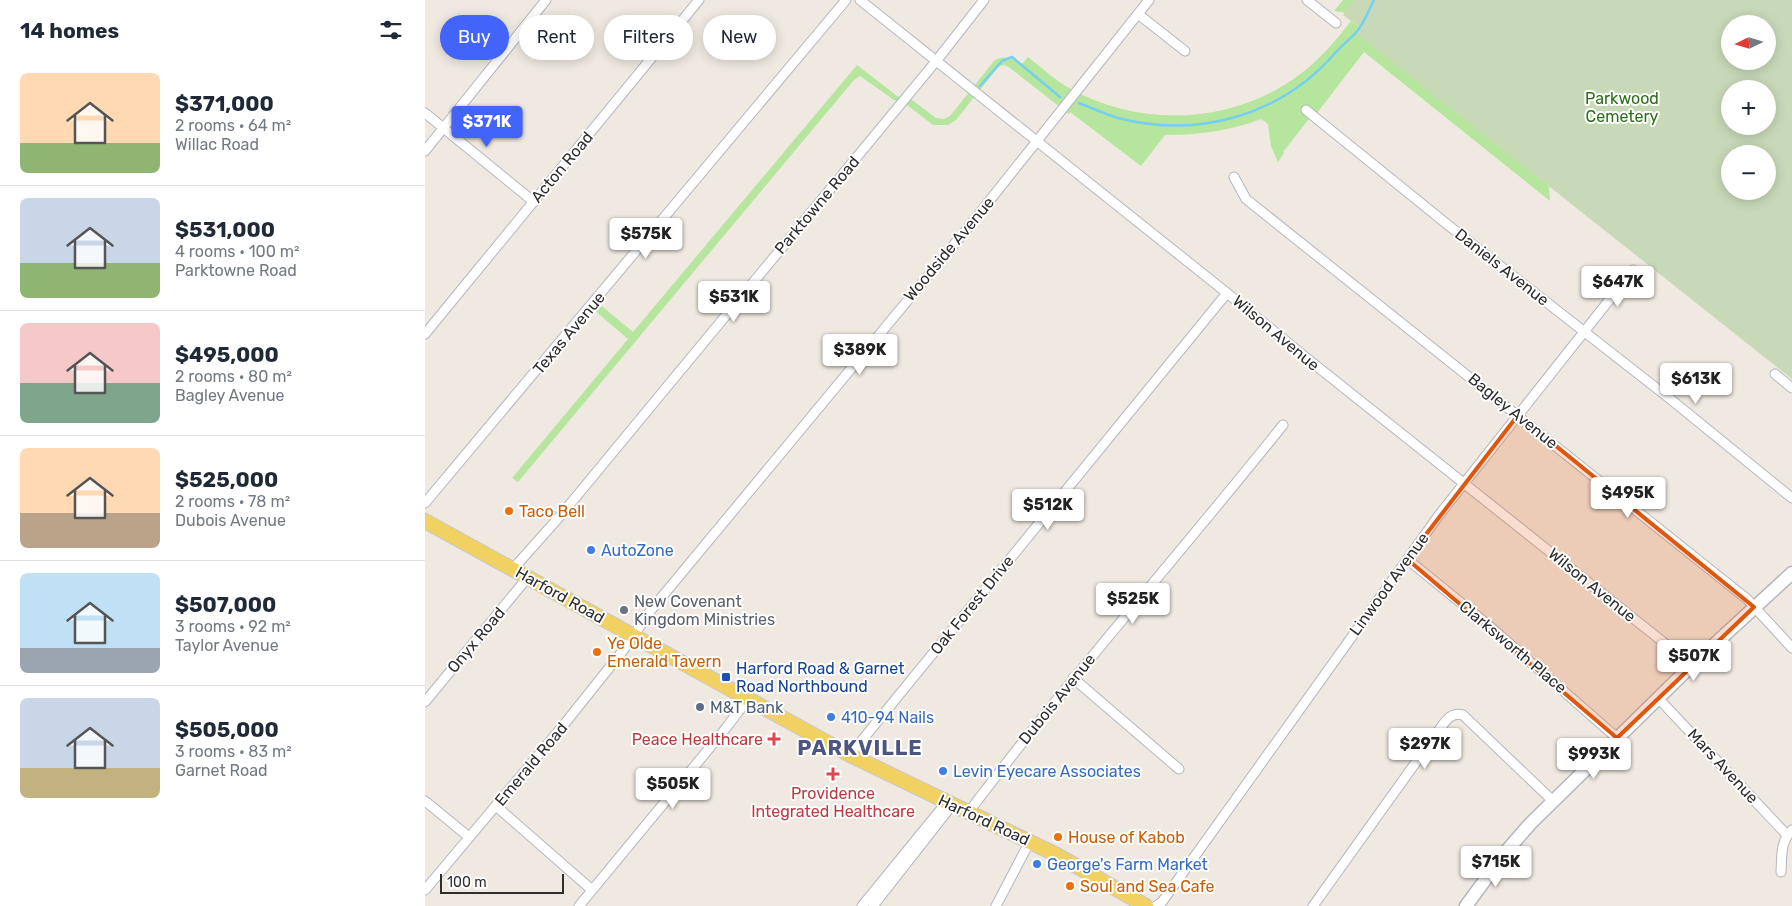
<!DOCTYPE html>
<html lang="en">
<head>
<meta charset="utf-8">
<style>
	:root { --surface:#fff; --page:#f2f2f3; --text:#1f2937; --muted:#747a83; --line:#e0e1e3; --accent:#4264fb }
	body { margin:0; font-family:Rubik,sans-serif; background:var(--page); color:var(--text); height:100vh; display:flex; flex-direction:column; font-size:19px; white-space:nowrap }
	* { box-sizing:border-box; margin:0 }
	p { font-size:16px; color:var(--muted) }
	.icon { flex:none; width:28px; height:28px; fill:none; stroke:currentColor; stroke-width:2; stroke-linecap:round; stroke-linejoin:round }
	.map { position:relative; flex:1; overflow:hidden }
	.details { display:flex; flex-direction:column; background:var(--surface); width:425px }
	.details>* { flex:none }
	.guide { position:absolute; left:15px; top:15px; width:475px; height:45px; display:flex; gap:10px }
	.needle { width:32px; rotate:265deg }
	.buttons { position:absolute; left:1296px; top:15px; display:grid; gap:10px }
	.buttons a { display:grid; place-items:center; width:55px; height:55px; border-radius:50%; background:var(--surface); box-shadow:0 2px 12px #0003; font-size:25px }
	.scale { position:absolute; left:15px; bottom:12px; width:124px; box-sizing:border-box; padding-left:5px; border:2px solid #2e2e2e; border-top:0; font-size:14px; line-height:18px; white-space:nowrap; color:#2e2e2e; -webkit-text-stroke:4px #fff; paint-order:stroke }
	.price { position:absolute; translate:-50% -42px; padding:0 11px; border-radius:5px; background:#fff; color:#222; font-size:16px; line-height:32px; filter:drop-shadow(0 1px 2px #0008) }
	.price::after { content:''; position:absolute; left:50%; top:30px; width:15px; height:11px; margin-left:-8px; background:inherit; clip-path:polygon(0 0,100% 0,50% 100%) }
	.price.current { background:var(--accent); color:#fff }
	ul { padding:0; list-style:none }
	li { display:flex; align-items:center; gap:15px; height:125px; padding:0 20px }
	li+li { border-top:1px solid var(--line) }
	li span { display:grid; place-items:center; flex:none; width:140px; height:100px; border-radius:8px; color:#555 }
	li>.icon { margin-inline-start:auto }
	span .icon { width:60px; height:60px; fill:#fffc; stroke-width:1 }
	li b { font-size:21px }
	h2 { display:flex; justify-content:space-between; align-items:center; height:60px; padding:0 20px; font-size:21px }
	.tag { padding:0 18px; border-radius:22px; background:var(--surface); box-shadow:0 2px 12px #0003; font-size:18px; line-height:45px }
	.tag.current { background:var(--accent); color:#fff }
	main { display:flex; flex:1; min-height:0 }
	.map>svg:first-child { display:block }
	.green { fill:#b6e59e }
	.cemetery { fill:#c8d9b8; fill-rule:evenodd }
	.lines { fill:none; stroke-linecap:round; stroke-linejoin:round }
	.stream { stroke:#75cff0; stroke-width:2.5 }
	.street-casing { stroke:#b4b7c1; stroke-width:11 }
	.secondary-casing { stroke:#b4b7c1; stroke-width:15 }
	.primary-casing { stroke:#c9c9c9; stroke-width:16 }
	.street { stroke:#fff; stroke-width:9 }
	.secondary { stroke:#fff; stroke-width:12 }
	.primary { stroke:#f2d163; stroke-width:14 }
	.marked { fill:#df570e; fill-opacity:0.2; stroke:#df570e; stroke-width:4; stroke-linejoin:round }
	.food-dot { fill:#e8710a; stroke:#fff; stroke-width:2 }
	.shop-dot { fill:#3f7fe0; stroke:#fff; stroke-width:2 }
	.worship-dot { fill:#6b7280; stroke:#fff; stroke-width:2 }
	.transit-dot { fill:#1a4fb4; stroke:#fff; stroke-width:2 }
	.service-dot { fill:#5c6f8a; stroke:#fff; stroke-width:2 }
	.health-dot { fill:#e0444e; stroke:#fff; stroke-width:2 }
	.labels { text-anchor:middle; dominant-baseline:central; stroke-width:4; stroke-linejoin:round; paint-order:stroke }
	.park-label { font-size:16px; fill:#2c6e1b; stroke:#fff }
	.street-label { font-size:16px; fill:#2e2e2e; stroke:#fff }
	.food-label { font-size:16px; fill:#c56008; stroke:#fff; text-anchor:start }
	.shop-label { font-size:16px; fill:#366cbe; stroke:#fff; text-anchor:start }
	.worship-label { font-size:16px; fill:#5b616d; stroke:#fff; text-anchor:start }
	.transit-label { font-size:16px; fill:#164399; stroke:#fff; text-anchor:start }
	.service-label { font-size:16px; fill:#4e5e75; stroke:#fff; text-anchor:start }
	.health-label { font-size:16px; fill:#be3a42; stroke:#fff; text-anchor:end }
	.district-label { font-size:21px; font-weight:bold; letter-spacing:1px; fill:#4d5680; stroke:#fff }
</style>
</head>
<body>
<main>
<section class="details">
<h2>14 homes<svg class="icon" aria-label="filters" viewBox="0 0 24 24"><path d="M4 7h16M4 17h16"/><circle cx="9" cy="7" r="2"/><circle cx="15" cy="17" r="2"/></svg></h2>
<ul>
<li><span style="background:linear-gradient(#ffd9b3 70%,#8fb573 0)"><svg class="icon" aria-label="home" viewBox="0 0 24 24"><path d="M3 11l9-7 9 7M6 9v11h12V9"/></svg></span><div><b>$371,000</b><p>2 rooms · 64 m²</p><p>Willac Road</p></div></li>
<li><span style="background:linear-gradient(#c9d6e8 65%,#8fb573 0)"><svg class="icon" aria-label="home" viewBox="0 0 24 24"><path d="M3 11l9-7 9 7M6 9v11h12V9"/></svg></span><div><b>$531,000</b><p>4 rooms · 100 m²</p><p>Parktowne Road</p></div></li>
<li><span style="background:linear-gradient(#f6c9c9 60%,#7fa58c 0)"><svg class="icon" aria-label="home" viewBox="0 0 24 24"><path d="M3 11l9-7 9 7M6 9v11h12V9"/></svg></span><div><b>$495,000</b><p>2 rooms · 80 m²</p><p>Bagley Avenue</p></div></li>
<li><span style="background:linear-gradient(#ffd9b3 65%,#b9a48a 0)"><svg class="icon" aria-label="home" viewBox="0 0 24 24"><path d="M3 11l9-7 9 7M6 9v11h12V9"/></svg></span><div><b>$525,000</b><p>2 rooms · 78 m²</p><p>Dubois Avenue</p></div></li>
<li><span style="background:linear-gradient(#bfe0f5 75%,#9aa5b1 0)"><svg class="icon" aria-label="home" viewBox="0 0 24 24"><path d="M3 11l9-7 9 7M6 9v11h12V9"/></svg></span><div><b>$507,000</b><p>3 rooms · 92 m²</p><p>Taylor Avenue</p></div></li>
<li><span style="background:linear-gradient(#c9d6e8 70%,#c2b280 0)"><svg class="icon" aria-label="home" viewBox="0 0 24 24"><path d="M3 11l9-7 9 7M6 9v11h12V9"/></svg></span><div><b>$505,000</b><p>3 rooms · 83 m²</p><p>Garnet Road</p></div></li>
</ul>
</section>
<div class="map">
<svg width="1367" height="906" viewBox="0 0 1367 906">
	<rect width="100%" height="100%" fill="#efe9e1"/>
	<path class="green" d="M918,0H974L956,18L909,11Z
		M926,21L937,29L933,34L1124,186L1125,201L939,52L892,113L890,111L858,152L859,153L853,162L846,146L843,124L836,119C805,131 773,135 740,135L716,166L645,112L644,114L585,68L580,65L574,66L531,120L523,125H508L482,105L469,100L435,76L429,80L93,482L87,478L203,339L168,309L173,303L208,332L432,65L472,96L487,100L511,118L519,119L525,116L569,61C579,54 587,59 597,64L603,57C617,68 631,81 646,89C714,127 802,124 867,80C891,64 909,43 926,21Z"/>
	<path class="cemetery" d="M929,0H1367V379L932,34L936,28L918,15ZM1305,24H1342V61H1305ZM1305,89H1342V126H1305ZM1305,154H1342V191H1305Z"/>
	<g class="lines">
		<path class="stream" d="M555,86L577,61L587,57L635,97
			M654,103C667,108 680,114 693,118C774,139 857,115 911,52C918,44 927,38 933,30C940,21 944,10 949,0"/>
		<g class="street-casing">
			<path id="street" d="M435,0L802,293L879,356L1267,665
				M882,0L911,23
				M713,14L760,51
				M881,110L1023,225L1244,398L1367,498
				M0,113L109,202
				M0,151L121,0
				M809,177L821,199L1322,599L1367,648
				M0,334L274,0
				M1350,374L1367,388
				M0,503L421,0
				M982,559L1062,624L1192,738
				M88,569L136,515L512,60L559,0
				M648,678L754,769
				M1233,698L1362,835
				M0,702L103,577
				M425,755L802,293
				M0,801L44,837
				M71,806L167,890
				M543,813C643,680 754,555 858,425
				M1356,872C1357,857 1355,841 1367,830
				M0,890L137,727L200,648L226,610L546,224L724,0
				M154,906L301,728L323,699
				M437,906L521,803
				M448,906L527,805
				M571,906L605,841
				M731,906L737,902L1014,515L1208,270
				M888,906L1014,730C1020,722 1026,711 1038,715L1128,801"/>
		</g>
		<g class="secondary-casing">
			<path id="secondary" d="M1041,906L1079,854L1105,824L1267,665L1367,573"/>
		</g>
		<g class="primary-casing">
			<path id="primary" d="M0,521L425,755L632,855L721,906"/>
		</g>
		<use href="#street" class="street"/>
		<use href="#secondary" class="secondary"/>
		<use href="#primary" class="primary"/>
	</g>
	<path class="marked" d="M1093,415L1329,607L1192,738L982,559Z"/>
	<g class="food-dot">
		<circle cx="84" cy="511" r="5"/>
		<circle cx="172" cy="652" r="5"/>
		<circle cx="633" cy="837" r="5"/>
		<circle cx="645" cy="886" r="5"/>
	</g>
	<g class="shop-dot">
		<circle cx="166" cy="550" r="5"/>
		<circle cx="406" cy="717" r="5"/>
		<circle cx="518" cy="771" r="5"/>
		<circle cx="612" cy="864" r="5"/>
	</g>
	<circle class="worship-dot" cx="199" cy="610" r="5"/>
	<rect class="transit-dot" x="296" y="672" width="10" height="10" rx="2.5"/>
	<circle class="service-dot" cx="275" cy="707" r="5"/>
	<g class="health-dot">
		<path d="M346.5 731.5h5v5h5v5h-5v5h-5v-5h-5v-5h5z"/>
		<path d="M405.5 766.5h5v5h5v5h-5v5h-5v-5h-5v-5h5z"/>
	</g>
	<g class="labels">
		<g class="park-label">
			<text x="1197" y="98">Parkwood<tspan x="1197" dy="18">Cemetery</tspan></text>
		</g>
		<g class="street-label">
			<text transform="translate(137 167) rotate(-50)">Acton Road</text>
			<text transform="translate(392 205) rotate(-50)">Parktowne Road</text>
			<text transform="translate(524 249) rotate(-50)">Woodside Avenue</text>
			<text transform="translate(1077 267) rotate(38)">Daniels Avenue</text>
			<text transform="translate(144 333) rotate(-50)">Texas Avenue</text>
			<text transform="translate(851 333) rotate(40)">Wilson Avenue</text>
			<text transform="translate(1088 411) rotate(39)">Bagley Avenue</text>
			<text transform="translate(964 584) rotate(-54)">Linwood Avenue</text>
			<text transform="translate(1167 585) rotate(39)">Wilson Avenue</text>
			<text transform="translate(135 595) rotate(29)">Harford Road</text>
			<text transform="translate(547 605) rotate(-51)">Oak Forest Drive</text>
			<text transform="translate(51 640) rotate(-50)">Onyx Road</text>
			<text transform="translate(1088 647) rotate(40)">Clarksworth Place</text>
			<text transform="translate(632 699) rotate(-51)">Dubois Avenue</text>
			<text transform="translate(106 764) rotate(-50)">Emerald Road</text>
			<text transform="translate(1298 766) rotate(47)">Mars Avenue</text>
			<text transform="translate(559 820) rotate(25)">Harford Road</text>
		</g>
		<g class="food-label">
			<text x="94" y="511">Taco Bell</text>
			<text x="182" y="643">Ye Olde<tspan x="182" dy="18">Emerald Tavern</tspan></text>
			<text x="643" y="837">House of Kabob</text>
			<text x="655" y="886">Soul and Sea Cafe</text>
		</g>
		<g class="shop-label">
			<text x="176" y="550">AutoZone</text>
			<text x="416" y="717">410-94 Nails</text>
			<text x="528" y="771">Levin Eyecare Associates</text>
			<text x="622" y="864">George's Farm Market</text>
		</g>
		<g class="worship-label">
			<text x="209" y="601">New Covenant<tspan x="209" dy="18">Kingdom Ministries</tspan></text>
		</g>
		<g class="transit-label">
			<text x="311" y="668">Harford Road &amp; Garnet<tspan x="311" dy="18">Road Northbound</tspan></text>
		</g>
		<g class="service-label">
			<text x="285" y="707">M&amp;T Bank</text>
		</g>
		<g class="health-label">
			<text x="338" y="739">Peace Healthcare</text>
			<text x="408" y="793" text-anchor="middle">Providence<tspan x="408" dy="18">Integrated Healthcare</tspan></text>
		</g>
		<g class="district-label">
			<text x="435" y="747">PARKVILLE</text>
		</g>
	</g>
</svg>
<div class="buttons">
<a><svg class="needle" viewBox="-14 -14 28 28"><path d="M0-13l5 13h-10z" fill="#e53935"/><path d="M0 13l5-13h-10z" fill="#747a83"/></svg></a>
<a>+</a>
<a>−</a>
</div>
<div class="scale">100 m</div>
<b class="price current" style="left:62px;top:148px">$371K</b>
<b class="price" style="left:221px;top:260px">$575K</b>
<b class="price" style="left:1193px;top:308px">$647K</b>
<b class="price" style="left:309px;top:323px">$531K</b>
<b class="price" style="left:435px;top:376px">$389K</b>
<b class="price" style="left:1271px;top:405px">$613K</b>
<b class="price" style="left:1203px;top:519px">$495K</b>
<b class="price" style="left:623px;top:531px">$512K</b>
<b class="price" style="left:708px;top:625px">$525K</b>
<b class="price" style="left:1269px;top:682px">$507K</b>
<b class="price" style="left:1000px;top:770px">$297K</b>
<b class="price" style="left:1169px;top:780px">$993K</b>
<b class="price" style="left:248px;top:810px">$505K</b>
<b class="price" style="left:1071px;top:888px">$715K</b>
<div class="guide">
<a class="tag current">Buy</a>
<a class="tag">Rent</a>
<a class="tag">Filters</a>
<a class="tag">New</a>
</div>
</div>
</main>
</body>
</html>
